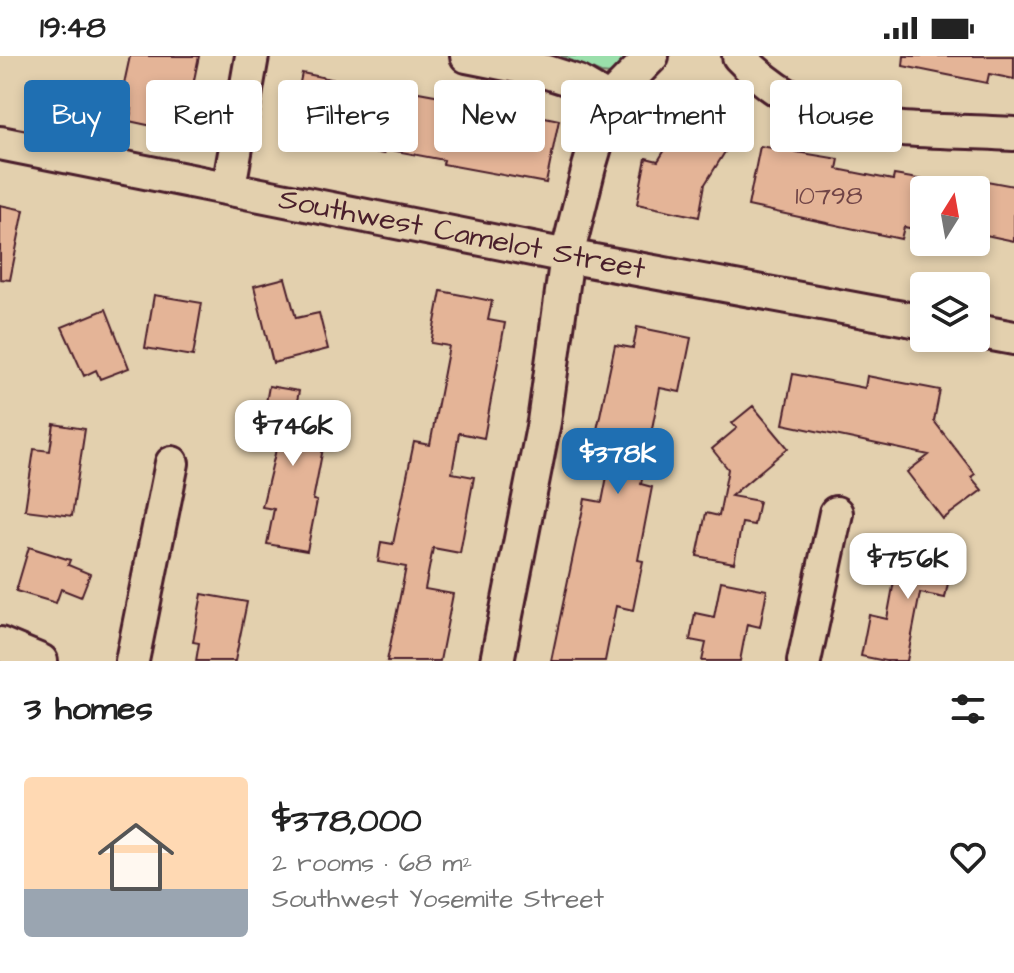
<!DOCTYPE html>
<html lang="en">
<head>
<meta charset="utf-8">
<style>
	:root { --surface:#fff; --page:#f6f6f6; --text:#222; --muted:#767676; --accent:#1f6fb2 }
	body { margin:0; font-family:"Architects Daughter",sans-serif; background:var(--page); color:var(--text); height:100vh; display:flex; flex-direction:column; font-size:30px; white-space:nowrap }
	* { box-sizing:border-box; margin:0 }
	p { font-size:26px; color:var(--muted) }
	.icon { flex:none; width:44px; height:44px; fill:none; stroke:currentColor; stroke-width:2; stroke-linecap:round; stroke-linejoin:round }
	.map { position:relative; height:605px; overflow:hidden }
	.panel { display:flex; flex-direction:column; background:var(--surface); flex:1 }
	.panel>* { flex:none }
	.banner { position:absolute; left:24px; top:24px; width:966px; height:72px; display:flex; gap:16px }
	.needle { width:52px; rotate:11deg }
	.controls { position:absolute; left:910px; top:120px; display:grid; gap:16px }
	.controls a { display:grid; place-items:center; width:80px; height:80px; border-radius:8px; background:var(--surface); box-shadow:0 4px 12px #0003; font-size:40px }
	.price { position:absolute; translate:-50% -68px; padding:0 18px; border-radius:16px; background:#fff; color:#222; font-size:26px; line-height:52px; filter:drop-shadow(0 2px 4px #0008) }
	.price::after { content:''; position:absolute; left:50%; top:48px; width:24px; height:18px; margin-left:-12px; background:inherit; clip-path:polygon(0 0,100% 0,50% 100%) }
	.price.active { background:var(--accent); color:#fff }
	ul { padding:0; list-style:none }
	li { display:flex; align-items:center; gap:24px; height:200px; padding:0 24px }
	li span { display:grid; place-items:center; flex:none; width:224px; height:160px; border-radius:8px; color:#555 }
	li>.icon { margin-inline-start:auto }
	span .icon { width:96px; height:96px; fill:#fffc; stroke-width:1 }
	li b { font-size:34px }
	h2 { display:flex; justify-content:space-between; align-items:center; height:96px; padding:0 24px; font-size:34px }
	.tag { padding:0 28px; border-radius:8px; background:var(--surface); box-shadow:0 4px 12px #0003; font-size:28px; line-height:72px }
	.tag.active { background:var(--accent); color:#fff }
	.status { display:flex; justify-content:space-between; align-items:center; height:56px; padding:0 40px; background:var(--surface); direction:ltr }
	.status svg { height:22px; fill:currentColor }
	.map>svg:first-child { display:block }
	.green { fill:#9adfab; stroke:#727f6b; stroke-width:2 }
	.building { fill:#e4b497; stroke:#4a1f2b; stroke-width:2 }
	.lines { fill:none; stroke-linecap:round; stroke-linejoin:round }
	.minor-casing { stroke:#4a1f2b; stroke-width:38 }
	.minor { stroke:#e3d0ae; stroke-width:32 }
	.labels { text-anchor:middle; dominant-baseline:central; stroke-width:6; stroke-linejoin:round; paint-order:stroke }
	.number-label { font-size:26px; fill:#704446 }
	.street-label { font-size:30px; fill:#4a1f2b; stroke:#e3d0ae }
</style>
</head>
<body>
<div class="status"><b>19:48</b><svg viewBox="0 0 49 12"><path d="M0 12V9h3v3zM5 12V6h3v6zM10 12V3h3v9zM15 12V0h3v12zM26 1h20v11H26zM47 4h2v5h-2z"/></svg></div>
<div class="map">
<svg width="1014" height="605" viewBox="0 0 1014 605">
	<rect width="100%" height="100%" fill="#e3d0ae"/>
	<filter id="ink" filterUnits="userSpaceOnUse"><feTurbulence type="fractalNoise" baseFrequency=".0125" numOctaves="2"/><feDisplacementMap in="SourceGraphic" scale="16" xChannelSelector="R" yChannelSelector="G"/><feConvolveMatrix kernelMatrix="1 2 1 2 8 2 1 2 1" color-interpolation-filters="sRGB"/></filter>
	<g filter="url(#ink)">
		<path class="green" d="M561,0H631L611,18L601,17Z"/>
		<path class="building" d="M130,0H199L189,48H192L187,74L181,73L180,76L129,65L132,53L119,51Z
			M904,0H1014V23L989,18L987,27L903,10Z
			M302,17L379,33L380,29L484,48L559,64L546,127L443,108L444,104L386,93L383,98L339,89L341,82L291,69Z
			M691,35L743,67L705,128L699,161L637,148L646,102L658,105L685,62L677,57Z
			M760,90L839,103L837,113L893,124L894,119L924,124V175L904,171L901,183L748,150Z
			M976,123L1014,130V185L976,177Z
			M0,149L24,154L10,224L0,223Z
			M285,222L296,262L319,257L328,293L273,307L254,230Z
			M441,235L492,245L488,264L505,267L484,382L459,377L452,417L474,421L460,497L433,492L425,533L453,538L440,605H387L406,511L378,506L381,486L393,488L414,386L430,389L449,290L431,287Z
			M154,239L202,247L193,300L145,292Z
			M106,253L129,312L100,323L96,314L84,320L62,271Z
			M637,271L691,282L680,336L660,332L641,428L652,431L638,504L643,505L633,554L616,550L605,605H551L585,443L602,446L610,405L591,402L615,289L633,292Z
			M793,318L865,332L867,320L940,334L934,365L975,418L971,421L982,434L943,463L907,416L929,399L783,368Z
			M269,330L299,335L296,350L330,356L313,444L317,445L307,495L267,488L274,453L262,451L281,373L262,369Z
			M753,350L788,392L731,440L759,445L754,469L742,467L734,507L697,500L706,457L719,460L728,413L712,393L737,372L732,367Z
			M54,368L85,373L72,460L25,454L34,393L50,395Z
			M917,485L955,492L945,542L920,537L907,605H885L861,600L869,559L887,563L899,498L914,501Z
			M29,491L70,504L68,509L90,518L81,541L61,533L56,547L16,535Z
			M721,525L767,534L760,571L747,568L740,605H702L706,587L690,584L695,557L714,561Z
			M202,538L247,546L235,605H196L199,587L193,586Z"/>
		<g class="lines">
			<g class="minor-casing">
				<path id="minor" d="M467,0L547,16L578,26L609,44
					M739,0C819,86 909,71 1014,78
					M0,87L567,200L924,266
					M229,131L252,0
					M976,275L1014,282
					M0,588L41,605
					M132,605L172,407
					M497,605L544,366L567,200L589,111L609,44L652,0
					M804,605L836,457"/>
			</g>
			<use href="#minor" class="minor"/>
		</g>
	</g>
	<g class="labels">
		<g class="number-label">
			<text x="829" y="140">10798</text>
		</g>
		<g class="street-label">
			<text transform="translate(462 178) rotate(11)">Southwest Camelot Street</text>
		</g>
	</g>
</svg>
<div class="controls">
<a><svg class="needle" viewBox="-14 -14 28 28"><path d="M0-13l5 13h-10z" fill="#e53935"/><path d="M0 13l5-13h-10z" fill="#767676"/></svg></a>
<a><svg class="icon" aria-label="layers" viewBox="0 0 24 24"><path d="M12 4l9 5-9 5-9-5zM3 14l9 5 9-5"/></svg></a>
</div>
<b class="price" style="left:293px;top:412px">$746K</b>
<b class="price active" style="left:618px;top:440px">$378K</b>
<b class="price" style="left:908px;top:545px">$756K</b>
<div class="banner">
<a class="tag active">Buy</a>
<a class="tag">Rent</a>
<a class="tag">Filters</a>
<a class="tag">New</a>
<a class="tag">Apartment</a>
<a class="tag">House</a>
</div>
</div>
<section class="panel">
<h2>3 homes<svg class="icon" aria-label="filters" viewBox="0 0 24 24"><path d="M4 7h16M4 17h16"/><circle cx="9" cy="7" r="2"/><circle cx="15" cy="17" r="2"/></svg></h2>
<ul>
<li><span style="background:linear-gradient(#ffd9b3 70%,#9aa5b1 0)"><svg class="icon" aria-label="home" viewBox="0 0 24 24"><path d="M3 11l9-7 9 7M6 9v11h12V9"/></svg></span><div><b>$378,000</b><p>2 rooms · 68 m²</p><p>Southwest Yosemite Street</p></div><svg class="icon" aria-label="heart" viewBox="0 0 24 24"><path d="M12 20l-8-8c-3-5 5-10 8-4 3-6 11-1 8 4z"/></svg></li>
</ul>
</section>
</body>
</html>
